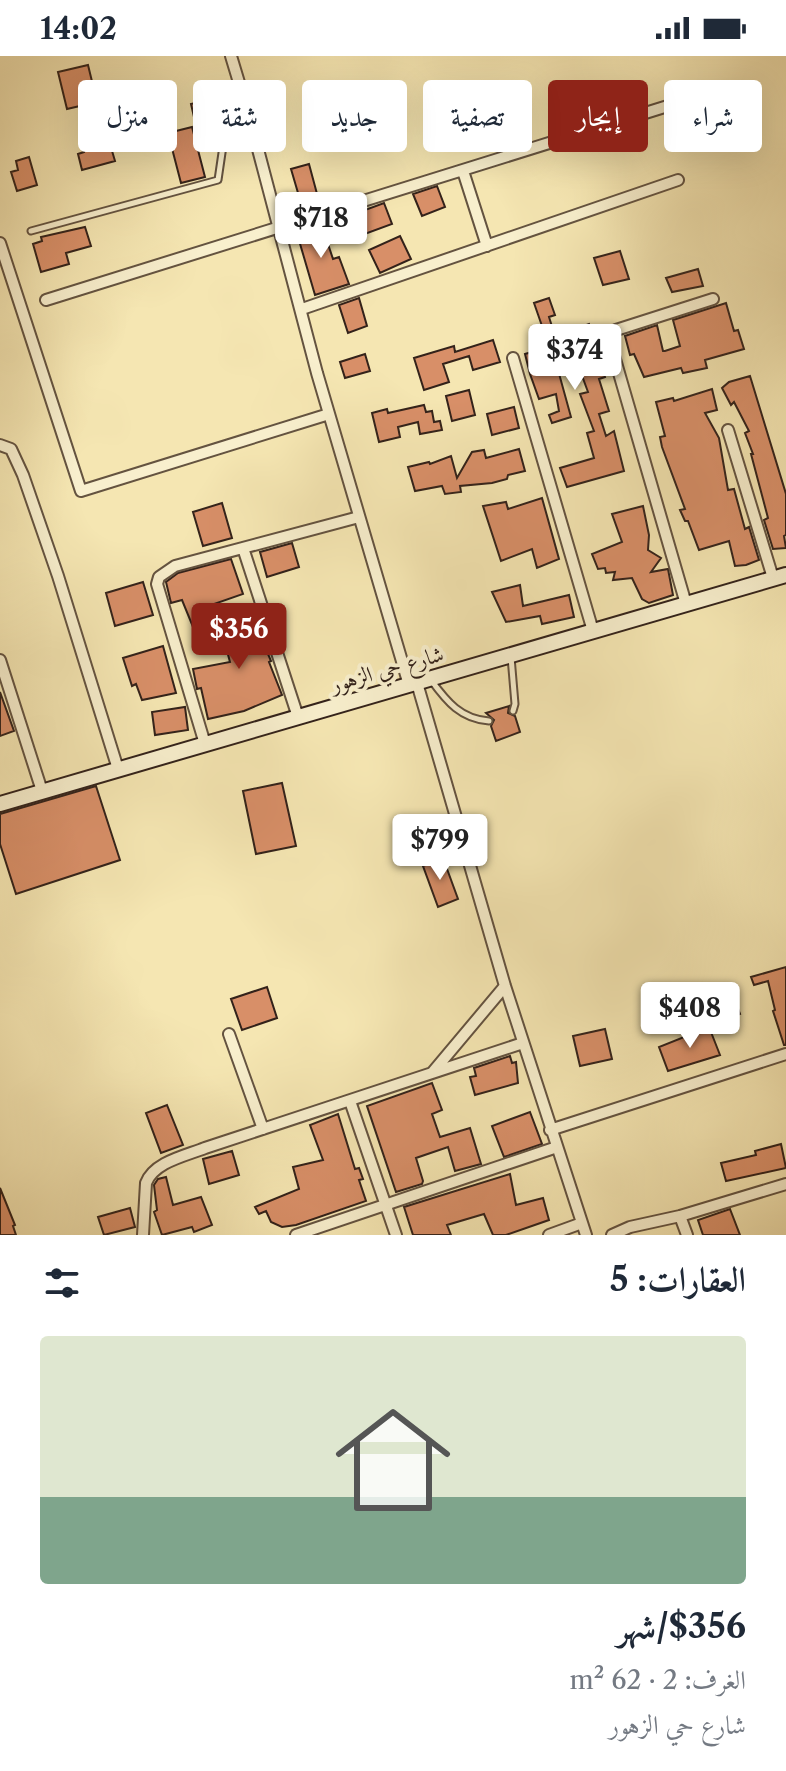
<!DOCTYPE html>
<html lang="ar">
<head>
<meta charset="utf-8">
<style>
	:root { --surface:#fff; --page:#f6f6f7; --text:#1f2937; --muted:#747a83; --line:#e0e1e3; --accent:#8f2418 }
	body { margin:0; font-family:"Libre Caslon Text",Amiri,serif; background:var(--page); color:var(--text); direction:rtl; height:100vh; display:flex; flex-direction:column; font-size:30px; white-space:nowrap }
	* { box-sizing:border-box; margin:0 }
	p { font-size:26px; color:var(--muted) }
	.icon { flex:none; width:44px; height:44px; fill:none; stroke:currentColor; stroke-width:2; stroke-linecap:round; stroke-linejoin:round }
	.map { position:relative; height:1179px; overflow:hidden; direction:ltr }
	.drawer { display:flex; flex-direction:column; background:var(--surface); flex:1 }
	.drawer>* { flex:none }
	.hud { position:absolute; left:24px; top:24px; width:738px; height:72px; direction:rtl; display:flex; gap:16px }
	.price { position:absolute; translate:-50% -68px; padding:0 18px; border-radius:8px; background:#fff; color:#222; font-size:26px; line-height:52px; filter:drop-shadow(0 2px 4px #0008) }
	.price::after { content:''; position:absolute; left:50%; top:48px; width:24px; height:18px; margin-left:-12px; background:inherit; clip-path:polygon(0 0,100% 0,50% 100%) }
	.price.selected { background:var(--accent); color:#fff }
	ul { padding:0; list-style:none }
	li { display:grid; align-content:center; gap:16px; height:424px; padding:0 40px }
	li+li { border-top:2px solid var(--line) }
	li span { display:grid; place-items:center; height:248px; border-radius:8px; color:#555 }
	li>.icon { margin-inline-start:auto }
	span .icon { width:144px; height:144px; fill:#fffc; stroke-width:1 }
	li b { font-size:34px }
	h2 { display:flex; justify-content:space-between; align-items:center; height:96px; padding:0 40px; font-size:34px }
	.tag { padding:0 28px; border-radius:8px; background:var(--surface); box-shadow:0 8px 32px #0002; font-size:28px; line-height:72px }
	.tag.selected { background:var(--accent); color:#fff }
	.status { display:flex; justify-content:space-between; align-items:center; height:56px; padding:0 40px; background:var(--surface); direction:ltr }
	.status svg { height:22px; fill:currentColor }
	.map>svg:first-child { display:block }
	.building { fill:#d88f68; stroke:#33221a; stroke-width:2 }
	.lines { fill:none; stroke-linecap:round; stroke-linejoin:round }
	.lane-casing { stroke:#645340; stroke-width:9 }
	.street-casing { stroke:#645340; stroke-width:14 }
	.secondary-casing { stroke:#33221a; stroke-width:18 }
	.lane { stroke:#f8efcd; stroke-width:5 }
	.street { stroke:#f8efcd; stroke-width:10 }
	.secondary { stroke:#f8efcd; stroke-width:14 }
	.labels { text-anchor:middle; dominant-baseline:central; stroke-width:8; stroke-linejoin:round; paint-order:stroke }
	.street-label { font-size:22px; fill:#33221a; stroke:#f8efcd }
</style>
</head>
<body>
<div class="status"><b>14:02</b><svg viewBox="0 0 49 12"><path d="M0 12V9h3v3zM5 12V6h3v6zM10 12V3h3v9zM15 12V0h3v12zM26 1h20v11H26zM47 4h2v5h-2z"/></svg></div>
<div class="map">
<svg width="786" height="1179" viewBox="0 0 786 1179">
	<rect width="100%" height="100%" fill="#f5e6b2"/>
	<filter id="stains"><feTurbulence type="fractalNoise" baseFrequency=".0025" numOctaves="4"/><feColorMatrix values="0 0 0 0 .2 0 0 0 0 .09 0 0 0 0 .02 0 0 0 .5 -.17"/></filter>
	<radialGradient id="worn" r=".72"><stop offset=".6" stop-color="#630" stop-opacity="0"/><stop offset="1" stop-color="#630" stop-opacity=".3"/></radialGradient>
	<path class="building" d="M88,9L97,46L67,53L58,16Z
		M226,40L232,66L197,74L191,48Z
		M105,71L115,105L82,114L78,98L84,96L83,92L88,91L84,77Z
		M192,71L205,121L181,127L168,77Z
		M29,101L37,129L17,135L11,116L18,114L16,105Z
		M309,108L320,149L303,154L291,113Z
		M437,130L445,151L422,160L413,138Z
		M384,147L392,168L362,179L354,158Z
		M321,167L333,203L339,201L349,228L315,239L296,174Z
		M85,171L91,190L66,197L69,208L41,216L33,188L42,185L41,181Z
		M400,180L411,203L380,217L369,194Z
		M620,195L629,223L603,229L594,202Z
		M698,213L703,230L672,236L666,222Z
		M359,242L367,270L348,277L339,249Z
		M549,242L555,259L549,261L555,280L589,268L605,321L599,323L609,355L599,358L606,380L614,375L624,415L567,431L560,412L594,402L587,377L594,375L580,338L588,336L574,298L555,303L571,361L552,367L549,359L559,355L556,338L539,343L530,318L525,298L542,293L534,272L542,270L534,247Z
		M726,247L734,275L738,274L744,293L705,304L707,312L683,317L681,312L644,321L634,298L630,299L625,280L657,269L663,295H665L680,290L673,264Z
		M493,284L500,306L473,314L469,300L443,308L449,326L424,334L414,302L454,290L455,296Z
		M365,298L370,315L345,322L340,306Z
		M750,320L786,438V479L784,480L786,492L773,493L764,464L768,462L751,398H753L745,377L749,375L734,346L731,349L722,332L729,326Z
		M712,333L717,354L705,357L719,382L728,434L734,433L745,473L749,471L759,504L746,509L735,510L729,485L699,494L688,465H685L680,454L685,453L662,391L660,381L665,380L656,346L673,342L674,345Z
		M469,334L475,359L452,365L446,340Z
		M424,349L426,356L432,355L434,366L440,365L442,374L420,378L418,366L398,371L400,381L379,386L372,357L387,353L388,357Z
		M514,351L519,372L492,379L487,358Z
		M519,393L525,415L508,419L507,423L492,427L460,430L461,436L445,438L442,430L415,435L408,411L429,406L430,408L451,400L457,422L472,396L484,394L486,402Z
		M542,442L559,503L537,512L532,493L501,505L483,450L506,446L508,453Z
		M222,447L232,482L203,490L193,456Z
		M643,450L649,479L648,494L661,502L651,516L668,513L673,539L649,547L642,543L632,522L613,524L615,516L606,517L605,512L598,513L592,498L622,486L612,458Z
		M292,487L299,511L267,521L260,496Z
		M231,503L243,538L211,549L216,561L193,571L182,544L171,547L166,526L178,517Z
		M143,526L153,559L115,570L106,537Z
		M520,529L523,550L569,539L574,561L542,568L540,560L506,566L492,536Z
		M255,556L262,584L271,605L269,606L282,639L244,655L208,663L201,632L197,633L193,613L230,606L219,565Z
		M163,590L176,637L142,644L136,628L132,630L123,602Z
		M0,636L14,675L0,680Z
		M509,650L508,657L515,660L520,676L496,685L491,670L494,664L486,657Z
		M185,651L188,674L155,679L152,656Z
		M282,727L296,790L256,798L243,735Z
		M96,730L120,804L16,838L0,788V758Z
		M443,802L458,843L438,851L423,810Z
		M786,911V989H784L773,955L775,954L768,925L754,929L751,921Z
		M729,928L740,958L713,968L702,938Z
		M267,931L277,962L242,974L231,943Z
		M709,971L720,999L668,1015L659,991Z
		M605,973L612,1003L580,1010L573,980Z
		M510,1000L512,1007L516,1006L518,1027L475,1039L470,1021L476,1020L474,1012Z
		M432,1027L442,1054L432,1058L440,1081L470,1072L481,1108L455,1115L448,1091L416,1102L423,1125L422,1128L396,1136L367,1050Z
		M167,1049L183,1089L161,1097L146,1057Z
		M530,1056L542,1088L504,1101L492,1070Z
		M338,1058L355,1113L359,1112L363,1123L359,1124L366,1145L296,1169L282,1171L271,1166L266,1155L259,1158L255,1151L299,1133L293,1111L323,1104L310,1069Z
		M781,1088L786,1112L726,1125L721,1107L756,1099L755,1095Z
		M232,1095L239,1119L209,1128L203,1103Z
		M510,1118L516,1149L543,1142L549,1164L506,1179H493L484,1158L447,1169L451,1179H413L404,1151Z
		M166,1121L173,1149L201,1141L212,1169L194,1176L192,1171L162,1179L154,1156L157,1154L154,1129L158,1123Z
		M0,1132L15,1169L13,1170L16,1179H0Z
		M130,1152L135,1171L104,1179L98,1161Z
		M730,1153L740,1179H703L698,1164Z"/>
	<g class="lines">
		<g class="lane-casing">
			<path id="lane" d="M31,175L218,124L223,90L253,79
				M511,601L515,648L513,655
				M431,624C447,646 461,663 489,665"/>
		</g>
		<g class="street-casing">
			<path id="street" d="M231,0L250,63L317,317L409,629
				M463,115L487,190
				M0,187L81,435L329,358
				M46,244L687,44
				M302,253L678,124
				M513,302L593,575
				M728,374L773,522
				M0,389L11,393L23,419L58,520L118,713
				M243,492L298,661
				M686,548L610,286L611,278L616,274L713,243
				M0,604L42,735
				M417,627L505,930L586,1179
				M205,688L157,528L159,521L175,510L359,461
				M229,978L263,1073
				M432,1017L505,930
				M350,1045L396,1179
				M550,1074L786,998
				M680,1160L687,1179
				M143,1179L146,1127C154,1106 185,1100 205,1092L523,987
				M296,1179L557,1091
				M549,1179L582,1167
				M612,1179L630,1171L680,1160L786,1128"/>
		</g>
		<g class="secondary-casing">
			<path id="secondary" d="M0,748L786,519"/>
		</g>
		<use href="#lane" class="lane"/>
		<use href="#street" class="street"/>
		<use href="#secondary" class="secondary"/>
	</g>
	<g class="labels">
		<g class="street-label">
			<text transform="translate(387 613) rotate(-16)">شارع حي الزهور</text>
		</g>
	</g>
	<rect width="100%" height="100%" filter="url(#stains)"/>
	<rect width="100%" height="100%" fill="url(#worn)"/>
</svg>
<b class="price" style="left:321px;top:204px">$718</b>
<b class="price" style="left:575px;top:336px">$374</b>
<b class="price selected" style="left:239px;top:615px">$356</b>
<b class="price" style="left:440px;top:826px">$799</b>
<b class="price" style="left:690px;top:994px">$408</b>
<div class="hud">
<a class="tag">شراء</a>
<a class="tag selected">إيجار</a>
<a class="tag">تصفية</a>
<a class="tag">جديد</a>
<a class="tag">شقة</a>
<a class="tag">منزل</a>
</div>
</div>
<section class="drawer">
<h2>العقارات: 5<svg class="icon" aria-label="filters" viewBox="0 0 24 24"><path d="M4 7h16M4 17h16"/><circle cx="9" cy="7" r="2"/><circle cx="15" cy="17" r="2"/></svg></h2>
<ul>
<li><span style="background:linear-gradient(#dfe7d0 65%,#7fa58c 0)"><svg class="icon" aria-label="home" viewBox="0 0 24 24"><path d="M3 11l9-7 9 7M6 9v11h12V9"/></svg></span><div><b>$356/شهر</b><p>الغرف: 2 · 62 m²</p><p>شارع حي الزهور</p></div></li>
</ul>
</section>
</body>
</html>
